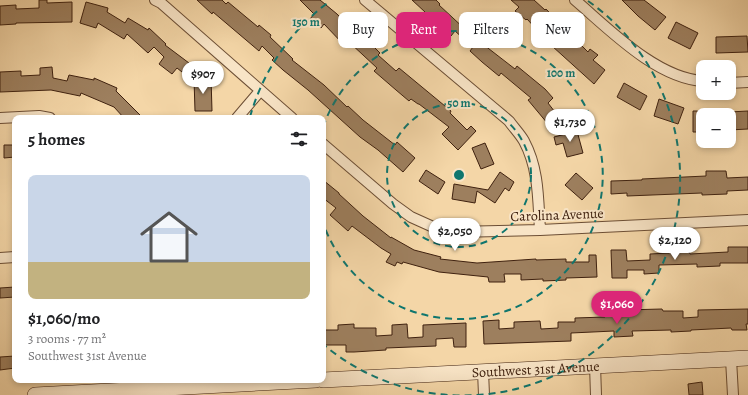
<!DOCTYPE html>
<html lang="en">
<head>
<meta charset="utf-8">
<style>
	:root { --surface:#fff; --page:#f6f6f6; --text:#202124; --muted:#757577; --accent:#db2777 }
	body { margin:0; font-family:Alegreya,serif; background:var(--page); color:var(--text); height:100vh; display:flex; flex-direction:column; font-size:15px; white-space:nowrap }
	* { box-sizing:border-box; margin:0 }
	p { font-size:13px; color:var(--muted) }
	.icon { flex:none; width:22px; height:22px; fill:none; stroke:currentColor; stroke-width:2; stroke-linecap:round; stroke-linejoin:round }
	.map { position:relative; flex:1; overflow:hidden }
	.details { position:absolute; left:12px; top:115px; width:314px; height:268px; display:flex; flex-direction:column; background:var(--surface); border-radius:8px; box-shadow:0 2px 6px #0003 }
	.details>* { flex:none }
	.top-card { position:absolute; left:338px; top:12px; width:350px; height:36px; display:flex; gap:8px }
	.fabs { position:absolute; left:696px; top:60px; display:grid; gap:8px }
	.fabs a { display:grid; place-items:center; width:40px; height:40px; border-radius:8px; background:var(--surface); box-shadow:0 2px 6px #0003; font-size:20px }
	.price { position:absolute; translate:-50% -34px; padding:0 9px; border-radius:14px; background:#fff; color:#222; font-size:13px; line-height:26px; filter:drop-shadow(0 1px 2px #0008) }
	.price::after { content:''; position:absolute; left:50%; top:24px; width:12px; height:9px; margin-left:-6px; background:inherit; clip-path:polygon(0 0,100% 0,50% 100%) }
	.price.selected { background:var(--accent); color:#fff }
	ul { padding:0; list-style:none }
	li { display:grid; align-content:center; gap:8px; height:212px; padding:0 16px }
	li span { display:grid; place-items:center; height:124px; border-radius:8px; color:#555 }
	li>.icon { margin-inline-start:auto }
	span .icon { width:72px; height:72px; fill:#fffc; stroke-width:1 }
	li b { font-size:17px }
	h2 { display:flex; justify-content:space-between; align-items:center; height:48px; padding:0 16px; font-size:17px }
	.chip { padding:0 14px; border-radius:8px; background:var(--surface); box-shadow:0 2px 6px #0003; font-size:14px; line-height:36px }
	.chip.selected { background:var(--accent); color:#fff }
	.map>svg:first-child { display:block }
	.building { fill:#9d7f5e; stroke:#3f210f }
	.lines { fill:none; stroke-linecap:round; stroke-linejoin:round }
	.street-casing { stroke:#6c4e35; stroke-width:12 }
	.secondary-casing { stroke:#3f210f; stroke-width:16 }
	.street { stroke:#f8e4c6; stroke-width:10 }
	.secondary { stroke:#f8e4c6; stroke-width:15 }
	.ring { fill:none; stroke:#0f766e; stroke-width:2; stroke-dasharray:7 5 }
	.labels { text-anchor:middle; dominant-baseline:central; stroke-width:4; stroke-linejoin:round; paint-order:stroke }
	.street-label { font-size:14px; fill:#3f210f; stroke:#f8e4c6 }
	.centre { fill:#0f766e; stroke:#f8e4c6; stroke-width:2 }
	.ring-label { font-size:12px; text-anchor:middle; font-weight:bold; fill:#0f766e; stroke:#f8e4c6; stroke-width:4; stroke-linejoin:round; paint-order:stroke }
</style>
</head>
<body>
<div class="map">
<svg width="748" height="395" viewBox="0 0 748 395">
	<rect width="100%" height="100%" fill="#f4d6a7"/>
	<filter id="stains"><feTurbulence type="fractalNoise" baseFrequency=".005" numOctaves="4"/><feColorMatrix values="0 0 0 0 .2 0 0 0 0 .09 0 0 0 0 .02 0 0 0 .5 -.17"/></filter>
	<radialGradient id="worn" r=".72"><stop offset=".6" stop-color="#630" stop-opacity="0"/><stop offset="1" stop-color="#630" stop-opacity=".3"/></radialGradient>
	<path class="building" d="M39,0H47V3L72,2V22L16,23V24L0,25V6L16,5V9L39,8Z
		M197,0H222L226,4L228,2L258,27L259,25L271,35L270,37L293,59L292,60L324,85L347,107L348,106L363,120L395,145L397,142L415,158L403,172L378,150L360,137L308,90L283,70L272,60L274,58L262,46L259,51L213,12L212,14Z
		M300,0H320L337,14L362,40L365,38L380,53L378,55L396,71L399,68L451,111L450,113L467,130L471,126L476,131L458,150L442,134L449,127L419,104H418L411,99L409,101L396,90L374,71L377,68L349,42L345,46L324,24L321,28L310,19L314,14Z
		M412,0H436L440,4L439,5L467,31L469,28L486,43L484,45L515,69L517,66L545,89L553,98L548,103L558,116L548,124L528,100L531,98L501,73L499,76L482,62L470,51L473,47L455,31L451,36Z
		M511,0H534L545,10L546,9L563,27L558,31L574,46L578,42L588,52L590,49L598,55L593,60L605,70L594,84L552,46L527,19L526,20L515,11L519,7Z
		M622,0H644L666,17L655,30L638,16Z
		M86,2L108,8L107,12L125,23L128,18L148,30L149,28L166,44L165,45L189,63L182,72L177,68L172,74L159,64L164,57L154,47L148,53L127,34L124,39L98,23L96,28L80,23Z
		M676,22L698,33L690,49L668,38Z
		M747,36L748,52L716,53V37Z
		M52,67L53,78L67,81L69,75L94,80V78L117,88L116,91L143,118H124L114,107L81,93L80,96L51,90L0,92V72L21,71V76L40,75V68Z
		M211,78L212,111H195L194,79Z
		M624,83L647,96L640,110L617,97Z
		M659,99L684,108L678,124L654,116Z
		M693,111H703V132H693Z
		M748,111V129L729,130V112Z
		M577,131L583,153L567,157L563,143L556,145L554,137Z
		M485,143L494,164L481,169L472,148Z
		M4,145H15V157L4,158Z
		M426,170L445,182L438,194L419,181Z
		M706,171H726L727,178L748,177V190L727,191V194L702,195V193L627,196V193L611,194V181L642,180V179L706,176Z
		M500,172L514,182L509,191L505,188L495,203L477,191L475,203L452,199L454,184L488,190Z
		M576,173L593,188L582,200L565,185Z
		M323,180L339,193V194L363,216L391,238V237L414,250L441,257L440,259L477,263L536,259V260L566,259V262H589V255H596L597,277L566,278V280L543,281V279L521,280V274H504L505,282H489L488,277L439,272L403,262L402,264L397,262L395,266L386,262L391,254L381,248L352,226L348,231L330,215L336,208L323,198Z
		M728,247H748V263H720V266L697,267V264L659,265V273L644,274V270H627V278H612L611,250H626L627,261L650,260V254L669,253V251H689L690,254L728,252Z
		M15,287V297L0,298V288Z
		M624,307V310L662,309L663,311H683V318L698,317V310L748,309V324H746L747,330H732L731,328L691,330V331L671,332V330L632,331L633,336L614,337V331L571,333V341L484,344L483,321L499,320V329L514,328V322L540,321L541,329L558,328V322H575V318L605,317V308Z
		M466,323V347H454L453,338L436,339V346L386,348V350L354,352H346V345H323V330H338V325L354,324V328H376V336L392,335V325L407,324L408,338L423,337V325Z
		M15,356V368L0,370V357Z
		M702,382L703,395H689L688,384Z"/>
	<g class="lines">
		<g class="street-casing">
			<path id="street" d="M155,0L161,3L292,118
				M365,0L509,121C514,128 520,134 524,141C539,169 538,199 540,230
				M575,0C609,29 656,78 703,81
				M729,83L748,82
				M0,118L39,116L50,118
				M237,118L260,91
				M323,144L393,204L411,217L431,226L455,232L540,230L748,220
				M0,258L15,257
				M731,359L733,395
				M595,365L596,395
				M483,371L484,395"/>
		</g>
		<g class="secondary-casing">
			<g id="secondary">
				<path id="s1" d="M323,380L748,358"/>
				<path d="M35,395L316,380"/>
			</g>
		</g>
		<use href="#street" class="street"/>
		<use href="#secondary" class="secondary"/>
	</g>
	<g class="ring">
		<circle cx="459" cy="175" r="72"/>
		<path d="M323 127A144 144 0 1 1 323 223"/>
		<path d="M250 117A217 217 0 0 1 330 1M588 1A217 217 0 1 1 324 345"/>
	</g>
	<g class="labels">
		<g class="street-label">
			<text transform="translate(557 215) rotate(-2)">Carolina Avenue</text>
			<text stroke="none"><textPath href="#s1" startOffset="213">Southwest 31st Avenue</textPath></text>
		</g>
	</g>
	<circle cx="459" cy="175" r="6" class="centre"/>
	<g class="ring-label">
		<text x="306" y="26">150 m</text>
		<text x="561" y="77">100 m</text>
		<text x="459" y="107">50 m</text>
	</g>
	<rect width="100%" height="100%" filter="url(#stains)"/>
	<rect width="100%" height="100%" fill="url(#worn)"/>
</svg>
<div class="fabs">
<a>+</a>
<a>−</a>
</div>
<b class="price" style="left:203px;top:95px">$907</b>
<b class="price" style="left:570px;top:143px">$1,730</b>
<b class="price" style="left:455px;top:252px">$2,050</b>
<b class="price" style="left:675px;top:261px">$2,120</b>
<b class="price selected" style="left:617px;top:325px">$1,060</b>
<div class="top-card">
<a class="chip">Buy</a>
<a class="chip selected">Rent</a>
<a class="chip">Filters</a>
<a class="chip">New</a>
</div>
<section class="details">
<h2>5 homes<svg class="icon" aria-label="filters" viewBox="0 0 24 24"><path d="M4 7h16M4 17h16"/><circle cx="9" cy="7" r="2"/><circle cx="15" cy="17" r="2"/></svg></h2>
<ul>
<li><span style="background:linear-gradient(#c9d6e8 70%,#c2b280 0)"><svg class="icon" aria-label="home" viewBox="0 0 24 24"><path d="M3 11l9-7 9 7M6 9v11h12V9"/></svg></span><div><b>$1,060/mo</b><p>3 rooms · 77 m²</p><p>Southwest 31st Avenue</p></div></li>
</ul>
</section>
</div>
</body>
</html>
